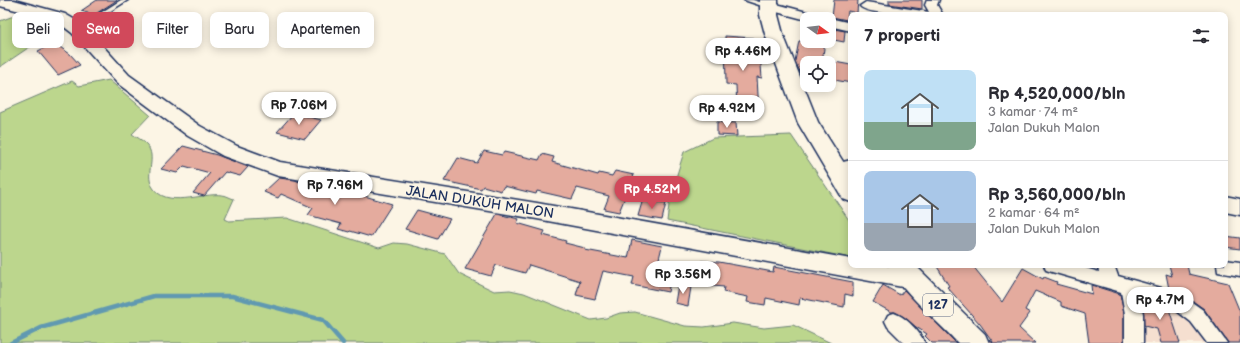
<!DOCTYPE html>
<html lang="id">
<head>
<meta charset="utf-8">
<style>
	:root { --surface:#fff; --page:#f2f2f3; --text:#2b2b33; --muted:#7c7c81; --line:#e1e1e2; --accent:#d1495b }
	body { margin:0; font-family:"Balsamiq Sans",sans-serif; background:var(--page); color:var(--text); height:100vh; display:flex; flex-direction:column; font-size:15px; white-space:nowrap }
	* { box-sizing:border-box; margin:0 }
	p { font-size:13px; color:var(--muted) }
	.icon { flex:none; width:22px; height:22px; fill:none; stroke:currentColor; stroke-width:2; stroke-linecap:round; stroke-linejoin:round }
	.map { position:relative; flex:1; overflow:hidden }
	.side { position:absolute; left:848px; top:12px; width:380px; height:256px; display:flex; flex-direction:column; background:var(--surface); border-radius:8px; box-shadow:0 2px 10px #0003 }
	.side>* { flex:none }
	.banner { position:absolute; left:12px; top:12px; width:380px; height:36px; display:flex; gap:8px }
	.needle { width:26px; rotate:105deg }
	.tools { position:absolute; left:800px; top:12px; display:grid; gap:8px }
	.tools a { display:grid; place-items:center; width:36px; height:36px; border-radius:8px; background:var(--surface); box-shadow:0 2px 10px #0003; font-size:20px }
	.price { position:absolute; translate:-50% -34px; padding:0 9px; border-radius:14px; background:#fff; color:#222; font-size:13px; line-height:26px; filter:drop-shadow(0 1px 2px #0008) }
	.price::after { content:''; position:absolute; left:50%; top:24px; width:12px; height:9px; margin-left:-6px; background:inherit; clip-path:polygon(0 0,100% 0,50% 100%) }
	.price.active { background:var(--accent); color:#fff }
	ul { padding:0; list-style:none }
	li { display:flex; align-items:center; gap:12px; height:100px; padding:0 16px }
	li+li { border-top:1px solid var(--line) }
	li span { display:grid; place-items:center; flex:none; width:112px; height:80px; border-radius:8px; color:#555 }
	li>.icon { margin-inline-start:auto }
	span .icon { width:48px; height:48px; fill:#fffc; stroke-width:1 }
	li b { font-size:17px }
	h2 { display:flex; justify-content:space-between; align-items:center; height:48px; padding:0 16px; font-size:17px }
	.tag { padding:0 14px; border-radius:8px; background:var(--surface); box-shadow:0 2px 10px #0003; font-size:14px; line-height:36px }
	.tag.active { background:var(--accent); color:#fff }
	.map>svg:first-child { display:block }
	.built { fill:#f5dfd0 }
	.green { fill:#bcd68d; stroke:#6c8276 }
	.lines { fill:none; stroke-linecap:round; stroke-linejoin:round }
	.stream { stroke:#6199b1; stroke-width:4.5 }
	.building { fill:#e4ab9e; stroke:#1b2f5e }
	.service-casing { stroke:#1b2f5e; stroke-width:3 }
	.minor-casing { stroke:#1b2f5e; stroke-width:3 }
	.tertiary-casing { stroke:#1b2f5e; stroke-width:3 }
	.primary-casing { stroke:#1b2f5e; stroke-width:3 }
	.service { fill:#fcf5e5; fill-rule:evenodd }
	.minor { fill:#fcf5e5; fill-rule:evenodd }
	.tertiary { fill:#fcf5e5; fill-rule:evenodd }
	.primary { fill:#fcf5e5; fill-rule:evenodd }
	.labels { text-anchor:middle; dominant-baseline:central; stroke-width:3; stroke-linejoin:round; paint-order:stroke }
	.shield { fill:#fcf5e5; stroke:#5e6a86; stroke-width:1 }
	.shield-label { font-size:13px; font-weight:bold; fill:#1b2f5e }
	.street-label { font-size:14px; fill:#1b2f5e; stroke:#fcf5e5 }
</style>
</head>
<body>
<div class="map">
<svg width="1240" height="343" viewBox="0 0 1240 343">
	<rect width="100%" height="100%" fill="#fcf5e5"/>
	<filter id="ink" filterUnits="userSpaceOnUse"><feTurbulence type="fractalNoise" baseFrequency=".025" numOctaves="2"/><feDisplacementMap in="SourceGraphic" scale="8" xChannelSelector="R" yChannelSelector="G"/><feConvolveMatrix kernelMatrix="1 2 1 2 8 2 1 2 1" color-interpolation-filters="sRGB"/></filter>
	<g filter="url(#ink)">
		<path class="built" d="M1132,289L1168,297L1213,343H1142Z"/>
		<path class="green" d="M22,13L46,16L54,35L28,48L0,67V21Z
			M109,80L150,115L132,134C136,137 143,140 147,145C157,158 145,173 152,186C165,210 203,192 222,195C226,195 230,198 234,199L225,219L229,221L287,218L379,248L394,243L407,244L445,254L459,274L494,291L510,290L524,293L591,320L606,318L620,313L635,312L685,326L704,327L733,323L764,328L793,325L831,343H0V112L72,81L79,86Z
			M791,135L851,223V258L667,221L670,197L684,152L713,138Z"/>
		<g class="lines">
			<path class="stream" d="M11,343L41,328L154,296H232L323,320L343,343"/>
		</g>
		<path class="building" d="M97,0H117L94,15L81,11Z
			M834,0H858L857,13L848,11L847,20L832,17Z
			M889,0H922V9L889,4Z
			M829,28L845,31L844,42L829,39Z
			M725,36L754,38L755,51H759L761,65L762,78L757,77L759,113L737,111L736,85L726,84Z
			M799,41H825L822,63H807V75L801,74L795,61Z
			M54,43L70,54L80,65L58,75L38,51Z
			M829,61L851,65V83L829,79Z
			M294,113L321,120L305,139L277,132Z
			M717,122L736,123L737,136L717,135Z
			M183,146L217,155L248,167L240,176L225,172L204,196L193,193L210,173L184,166L177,173L161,169Z
			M484,151L502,155L504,152L539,160L542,154L554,157L552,162L598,175L599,173L612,176L615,171L634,175L619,212L604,209L609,196L577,188L572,199L537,191L536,194L504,186L501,191L483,186L481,189L444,181L458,158L477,163Z
			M279,178L295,180L325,193L328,189L360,197L361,195L392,204L371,237L350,231L349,232L338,229L341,224L308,215L313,208L281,194L278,198L264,192Z
			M643,199L666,203L662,220L638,216Z
			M417,210L450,219L438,239L405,229Z
			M497,214L519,219L517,223L545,231L543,235L566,241L565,243L585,248V250L628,258L632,240L662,246L658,263L673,266L668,292L632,285L634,277L603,271L595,299L576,295L580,281L529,265L525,273L496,265L491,276L465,269Z
			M1225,236L1240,238V249L1225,247Z
			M701,261L719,262L773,272L774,267L853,282V296L845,294L844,307L800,298L799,305L766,298L765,305L747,302L748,297L723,292L724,287L701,285Z
			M936,265H972L1002,302L1023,268L1043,279L1044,277L1057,282L1056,284L1092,294L1091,285L1120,294L1124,314V343H1089L1085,314L1061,306V302L1035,291L1025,310L1030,313L1019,328L1035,343H990L989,339L993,342L980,324L947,287L949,286Z
			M1169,265H1187L1189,274L1228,283L1240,312V343H1228L1204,309L1180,292L1169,289L1166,274L1172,276Z
			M678,285L691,287L688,306L675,303Z
			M883,285L900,295L904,290L956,343H932L925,336L927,334L916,327L904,317L895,312H891L873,302Z
			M1142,300L1168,306L1180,343H1161L1157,329L1144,326Z"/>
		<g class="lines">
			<g class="service-casing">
				<path id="service" d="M121,0H128L80,30H76L75,29Z
					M744,0H753L770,5L771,6L768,8Z"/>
			</g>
			<g class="minor-casing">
				<path id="minor" d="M927,0H939L937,5L943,15C929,15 867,16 860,6L866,2L929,12L925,5Z
					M769,2L822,16L824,19L807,20L765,9L763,6Z
					M829,18L851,23V31L829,26V19H826Z
					M851,160V172L836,175L831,173L829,169L831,165Z
					M1225,260L1240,262V276L1218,272L1217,265H1225Z
					M1044,265H1075L1099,272L1098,265H1114L1118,276L1179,293L1203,310L1227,343H1207L1191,322L1168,304L1140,297L1143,314V343H1125V314L1121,292L1052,272L1046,270Z
					M894,313C906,317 920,332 925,343H904L888,327L885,321L888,315Z"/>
			</g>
			<g class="tertiary-casing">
				<path id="tertiary" d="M0,0H14L65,14L84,25L129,75L200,126L237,146L280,162L537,203L851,259V265C875,265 898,265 921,273L924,280L921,287L913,289L537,219L278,176L223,156L188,136L117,83L72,33L55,20L0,6Z
					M1225,196L1240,199V215L1225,212Z"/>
			</g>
			<g class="primary-casing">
				<path id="primary" d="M760,0H778V15L783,34L818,122L851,174V202L843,199L798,123L765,34L760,15Z
					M888,265H915L985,334L989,343H958C938,322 900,289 888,265Z"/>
			</g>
			<use href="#service" class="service"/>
			<use href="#minor" class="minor"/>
			<use href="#tertiary" class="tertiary"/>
			<use href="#primary" class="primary"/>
		</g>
	</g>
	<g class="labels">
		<rect class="shield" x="923" y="294" width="30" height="22" rx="3"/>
		<g class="shield-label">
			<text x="938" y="305">127</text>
		</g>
		<g class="street-label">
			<text transform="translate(480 202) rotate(9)">JALAN DUKUH MALON</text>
		</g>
	</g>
</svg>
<div class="tools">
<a><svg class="needle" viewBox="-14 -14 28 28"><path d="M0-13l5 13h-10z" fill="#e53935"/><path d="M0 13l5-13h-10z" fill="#7c7c81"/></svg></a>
<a><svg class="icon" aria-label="locate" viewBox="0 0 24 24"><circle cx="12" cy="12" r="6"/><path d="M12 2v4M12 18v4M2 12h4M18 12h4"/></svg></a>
</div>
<b class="price" style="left:743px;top:72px">Rp 4.46M</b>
<b class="price" style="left:299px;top:126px">Rp 7.06M</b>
<b class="price" style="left:727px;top:129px">Rp 4.92M</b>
<b class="price" style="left:335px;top:206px">Rp 7.96M</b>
<b class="price active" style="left:652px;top:210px">Rp 4.52M</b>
<b class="price" style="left:683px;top:295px">Rp 3.56M</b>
<b class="price" style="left:1160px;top:321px">Rp 4.7M</b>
<div class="banner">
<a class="tag">Beli</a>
<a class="tag active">Sewa</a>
<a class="tag">Filter</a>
<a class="tag">Baru</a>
<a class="tag">Apartemen</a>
</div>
<section class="side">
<h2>7 properti<svg class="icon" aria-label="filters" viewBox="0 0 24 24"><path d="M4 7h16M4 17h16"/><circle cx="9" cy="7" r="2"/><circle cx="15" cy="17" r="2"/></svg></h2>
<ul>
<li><span style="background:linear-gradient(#bfe0f5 65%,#7fa58c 0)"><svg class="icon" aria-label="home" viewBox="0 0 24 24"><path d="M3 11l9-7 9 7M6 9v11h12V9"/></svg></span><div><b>Rp 4,520,000/bln</b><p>3 kamar · 74 m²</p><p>Jalan Dukuh Malon</p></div></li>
<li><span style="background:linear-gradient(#a9c7e8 65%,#9aa5b1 0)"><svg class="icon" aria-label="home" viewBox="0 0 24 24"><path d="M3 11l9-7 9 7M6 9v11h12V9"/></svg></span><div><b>Rp 3,560,000/bln</b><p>2 kamar · 64 m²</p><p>Jalan Dukuh Malon</p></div></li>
</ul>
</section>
</div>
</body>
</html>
